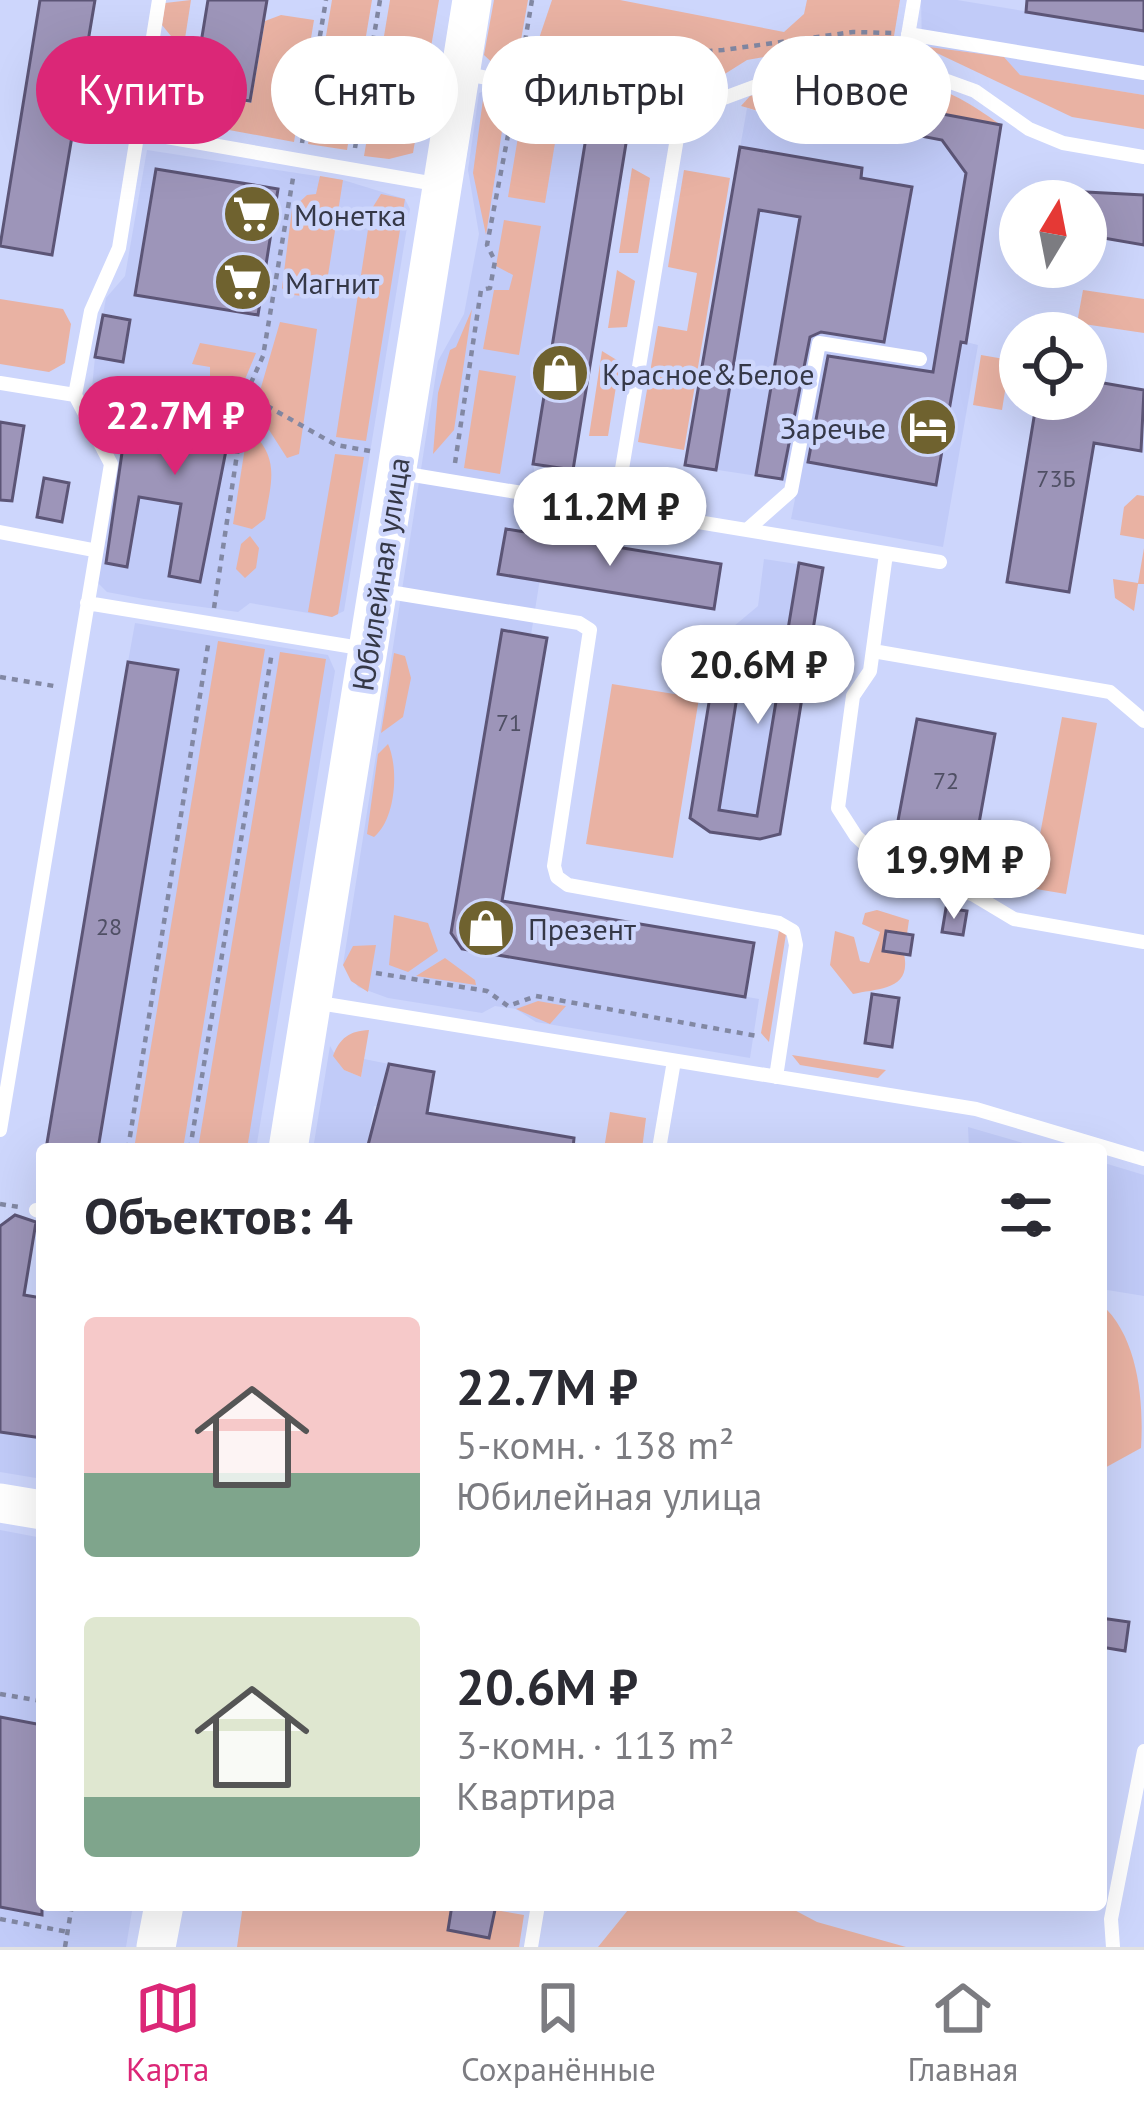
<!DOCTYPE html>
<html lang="ru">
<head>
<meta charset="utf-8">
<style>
	:root { --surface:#fff; --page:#f2f2f3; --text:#2b2b33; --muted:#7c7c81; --line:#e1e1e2; --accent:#db2777 }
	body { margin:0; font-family:"PT Sans",sans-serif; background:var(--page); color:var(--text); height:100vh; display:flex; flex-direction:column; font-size:45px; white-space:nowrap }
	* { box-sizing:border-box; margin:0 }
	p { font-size:39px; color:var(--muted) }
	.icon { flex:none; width:66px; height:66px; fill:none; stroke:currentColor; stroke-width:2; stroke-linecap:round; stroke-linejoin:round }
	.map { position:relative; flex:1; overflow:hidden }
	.details { position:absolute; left:36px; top:1143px; width:1071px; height:768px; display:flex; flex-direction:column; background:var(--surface); border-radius:12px; box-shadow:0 12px 48px #0002 }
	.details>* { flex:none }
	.guide { position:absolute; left:36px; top:36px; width:1074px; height:108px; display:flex; gap:24px }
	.needle { width:78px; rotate:10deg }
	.buttons { position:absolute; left:999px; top:180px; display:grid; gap:24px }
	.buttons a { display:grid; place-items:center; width:108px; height:108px; border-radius:50%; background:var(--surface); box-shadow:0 12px 48px #0002; font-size:60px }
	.price { position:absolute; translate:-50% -102px; padding:0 27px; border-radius:42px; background:#fff; color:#222; font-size:39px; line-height:78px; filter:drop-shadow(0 3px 6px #0008) }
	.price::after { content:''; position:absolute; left:50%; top:72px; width:36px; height:27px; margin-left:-18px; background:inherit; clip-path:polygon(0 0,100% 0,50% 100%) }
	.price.selected { background:var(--accent); color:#fff }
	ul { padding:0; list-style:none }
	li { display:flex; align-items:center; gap:36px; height:300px; padding:0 48px }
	li span { display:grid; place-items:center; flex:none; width:336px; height:240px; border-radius:12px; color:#555 }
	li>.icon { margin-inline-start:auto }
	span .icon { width:144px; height:144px; fill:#fffc; stroke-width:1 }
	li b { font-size:51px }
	h2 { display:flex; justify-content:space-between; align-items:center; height:144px; padding:0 48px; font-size:51px }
	.pill { padding:0 42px; border-radius:54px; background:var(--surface); box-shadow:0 12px 48px #0002; font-size:42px; line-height:108px }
	.pill.selected { background:var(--accent); color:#fff }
	.dock { display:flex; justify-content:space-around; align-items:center; height:168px; border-top:3px solid var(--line); background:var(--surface); font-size:33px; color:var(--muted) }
	.dock a { display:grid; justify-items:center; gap:6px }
	.dock .selected { color:var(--accent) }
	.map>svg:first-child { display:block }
	.built { fill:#c1cbf8 }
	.green { fill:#e9b2a3 }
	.building { fill:#9d95b9; stroke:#5c5576; stroke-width:3 }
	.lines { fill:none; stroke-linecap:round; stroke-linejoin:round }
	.path { stroke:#8288a3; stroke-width:4.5; stroke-dasharray:6 6; stroke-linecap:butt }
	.lane { stroke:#fff; stroke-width:14 }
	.secondary { stroke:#fff; stroke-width:39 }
	.labels { text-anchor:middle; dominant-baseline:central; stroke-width:9; stroke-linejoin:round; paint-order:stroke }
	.number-label { font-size:24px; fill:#4f4f64 }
	.poi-label { font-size:30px; fill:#353847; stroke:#cdd6fc; text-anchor:start }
	.street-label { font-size:30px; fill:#353847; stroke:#cdd6fc }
</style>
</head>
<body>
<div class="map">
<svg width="1144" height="1947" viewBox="0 0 1144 1947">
	<rect width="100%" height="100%" fill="#cdd6fc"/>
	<path class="built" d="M921,0H957L1144,31V95L1019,75L1004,57L922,46Z
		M491,89L591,105L533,464L547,535L531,635L502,631L458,893L494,954L759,999L750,1058L536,1022L516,1009L495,1006L482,1013L388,998L358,987L343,965L438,361L464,314L479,234L468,170L479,93Z
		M869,100L1001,125L966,342L978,345L943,547L791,519L795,499L783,480L685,465L747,108L819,132Z
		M147,150L343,180L405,199L410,209L344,611L332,617L250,603L238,612L144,599L107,592L98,583L120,457L105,434L92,388L95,357L106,298L125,276Z
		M764,559L823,568L780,834L760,839L710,832L690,818L721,637L758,606Z
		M135,623L328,655L335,671L256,1149H98L178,671L128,662Z
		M330,1046L344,1070L361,1077L364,1059L389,1064L382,1106H374L368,1142L373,1149H313Z
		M968,1127L1033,1146L1057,1149H969Z
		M1101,1162L1144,1175V1296L1101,1289Z
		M0,1344L42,1351V1479L0,1472Z
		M0,1530L42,1538V1905H133L126,1947H0Z"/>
	<path class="green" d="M191,0L179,77L191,81L190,93L251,103L265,21L281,15L314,20L294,142L191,123L154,81L159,74L158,48L173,50L175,41L162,25L165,3Z
		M332,0H372L347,150L308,144Z
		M390,0H439L413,153L389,159L364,156Z
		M494,0H528L518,57L499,69L484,55Z
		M552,0H620L784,32L804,14L807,0H900L892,48L824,46L747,60L685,99L576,82L529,68Z
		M922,46L1004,57L1020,75L1144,95V129L1072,117Z
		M835,74C910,76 939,80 1001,125L869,100L864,125C832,145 777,115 741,106L750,96Z
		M491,89L508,92L486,235L473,173L484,92Z
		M524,101L561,107L545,203L508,197Z
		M632,168L650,178L638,253H619Z
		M684,170L730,178L684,450L638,442L658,326L687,331L697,273L668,267Z
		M320,176L343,180L326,288L317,298L286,294L282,288L292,209L307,195L316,194Z
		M381,194L405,199L366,441L336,437L371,210Z
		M504,220L541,226L519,355L483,349L494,290H509L513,275L496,266Z
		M617,270L635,281L627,327L608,328Z
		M1083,290L1144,299V333L1077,323Z
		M0,299L63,309L71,324L65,363L49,372L0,364Z
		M472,309L454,430L433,454L438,393L450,350L456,347Z
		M280,322L317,329L299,454L287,458L255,408Z
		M200,343L256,353L243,384L210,379V367L192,364Z
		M602,351L620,362L608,436H589Z
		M981,355L1010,360L1002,410L973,405Z
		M479,370L516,376L500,474L464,468Z
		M248,428C280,458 272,478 265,519L252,529L233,524Z
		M335,454L364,457L338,614L332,617L308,612Z
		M1137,495L1144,496V539L1120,535L1124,507Z
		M250,536L259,548L256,568L245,578L236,569L241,544Z
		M1144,548V584H1138L1134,611L1115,598L1113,579L1138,583Z
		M218,641L265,649L183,1149H134Z
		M280,652L326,659L247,1149H198Z
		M394,653L405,656L411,678L403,717L381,733Z
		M612,684L699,698L673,858L586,844Z
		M1062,717L1097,723L1066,894L1030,888Z
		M388,744C399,768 396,819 374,837L367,834L378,754Z
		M877,910L909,920L907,934L886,931L883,950L904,954C912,991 877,988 853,994L830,965L835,931L854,937L860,961L869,963L880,932L862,924L865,913Z
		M394,915L428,923L438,951L408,972L389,965Z
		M780,925L786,934L769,1042L761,1033Z
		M376,945L368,992L351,981L343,965L353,946Z
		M445,958L475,980L476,985L416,976Z
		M538,1001L566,1006L550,1024L516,1009Z
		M369,1030L361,1077L344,1070L333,1056C340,1038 349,1031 369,1030Z
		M792,1055L886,1070L878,1078L800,1065Z
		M610,1112L646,1118L642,1149H604Z
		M1101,1304C1138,1336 1144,1401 1141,1448L1101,1470Z
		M243,1905H452L448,1930L489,1938L495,1910L524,1915L519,1947H237Z
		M632,1905H785L817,1922L906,1947H598Z"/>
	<path class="building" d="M40,0H95L52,255L0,246Z
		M208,0H267L250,101L193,92Z
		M1027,0H1144V31L1026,12Z
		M868,100L1001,125L966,343L961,342L936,485L808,462L828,356L933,372L966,173L942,140L864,125Z
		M589,119L629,125L573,470L533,464Z
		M740,147L862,168L861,178L912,187L884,342L821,332L810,337L782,479L756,475L800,217L759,210L716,470L685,465Z
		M156,169L278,189L258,315L135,295Z
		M1086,192L1144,195V245L1086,235Z
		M103,315L130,320L123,362L95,357Z
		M1086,380L1144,390L1141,451L1094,443L1069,592L1007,582L1037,399H1086Z
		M160,392L235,405L200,582L169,576L181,504L139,497L127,567L106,563L124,439L151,443Z
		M0,422L24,426L12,501L0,500Z
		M44,478L69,483L62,522L37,517Z
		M506,529L721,564L714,609L498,574Z
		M799,563L823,568L780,834L760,839L710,832L690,818L716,660L742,665L719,810L757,816Z
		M502,630L547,638L502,901L754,943L745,997L462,949L451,933Z
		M128,662L178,670L98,1149H46Z
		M917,719L995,734L976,840L897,826Z
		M946,908L967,911L963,935L942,932Z
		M886,931L913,935L910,955L883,951Z
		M872,994L899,998L892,1047L865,1043Z
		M389,1064L434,1072L427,1113L574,1138L573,1149H367Z
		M15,1215L36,1222L24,1295L42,1298V1438L0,1432V1226Z
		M1101,1618L1129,1622L1125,1651L1101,1647Z
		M0,1717L42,1725V1915L0,1907Z
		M452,1905H496L489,1938L448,1930Z"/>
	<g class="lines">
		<path class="path" d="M527,64L723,50L853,32L892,33
			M521,65L532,0
			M302,143L326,0
			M355,148L380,0
			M246,394L336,445L370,451
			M455,463L481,290L490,288L495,261L487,245L514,104
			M214,608L246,394L263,356L293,178
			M0,677L54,686
			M376,973L487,991L508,1006L536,996L757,1036
			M128,1149L208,645
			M190,1149L272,652
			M0,1204L19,1207
			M0,1694L42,1701
			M0,1919L68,1932
			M65,1947L72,1905"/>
		<path class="lane" d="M908,34L1144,73
			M903,65L914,0
			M466,74L681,114L810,66L903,65L975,91L1029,129L1063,143L1144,157
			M138,132L441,185
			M0,383L75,395
			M401,473L940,562
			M621,475L681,114
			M748,529L791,491L819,343L920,359
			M0,532L93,550
			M886,554L870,671L853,696L838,808L856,836L885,863L974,895L1014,919L1144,942
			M383,591L579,623L590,630L554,866L557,877L568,885L779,923L793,931L796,945L776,1077
			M87,603L366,649
			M873,651L1110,692L1144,721
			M313,1002L976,1109L1144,1159
			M0,1130L111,464L75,395L91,311L119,248L159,0
			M659,1149L674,1061
			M36,1210L42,1212
			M531,1947L538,1905
			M1113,1947L1111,1919L1144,1751"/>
		<path class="secondary" d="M288,1149L472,0
			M0,1503L42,1510
			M156,1947L164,1905"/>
	</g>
	<defs>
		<g id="supermarket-disc" transform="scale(3)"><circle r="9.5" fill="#6f622f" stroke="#cdd6fc"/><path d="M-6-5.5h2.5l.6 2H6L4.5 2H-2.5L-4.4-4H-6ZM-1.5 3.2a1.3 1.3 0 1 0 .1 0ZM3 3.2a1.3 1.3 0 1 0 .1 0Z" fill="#fff"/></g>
		<g id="shop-disc" transform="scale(3)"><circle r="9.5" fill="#6f622f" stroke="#cdd6fc"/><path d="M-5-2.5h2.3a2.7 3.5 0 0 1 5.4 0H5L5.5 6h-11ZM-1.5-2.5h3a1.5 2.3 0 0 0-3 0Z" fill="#fff"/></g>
		<g id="hotel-disc" transform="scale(3)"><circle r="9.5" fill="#6f622f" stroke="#cdd6fc"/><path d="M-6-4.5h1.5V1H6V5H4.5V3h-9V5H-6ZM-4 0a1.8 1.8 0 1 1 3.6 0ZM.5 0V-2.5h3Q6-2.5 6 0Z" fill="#fff"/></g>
	</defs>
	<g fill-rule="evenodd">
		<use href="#supermarket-disc" x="252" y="214"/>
		<use href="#supermarket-disc" x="243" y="282"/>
		<use href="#shop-disc" x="560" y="373"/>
		<use href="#hotel-disc" x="928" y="427"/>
		<use href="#shop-disc" x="486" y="928"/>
	</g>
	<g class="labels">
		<g class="number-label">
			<text x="1056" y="478">73Б</text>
			<text x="509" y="722">71</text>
			<text x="946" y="780">72</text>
			<text x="109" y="926">28</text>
		</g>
		<g class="poi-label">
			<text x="294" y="214">Монетка</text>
			<text x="285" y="282">Магнит</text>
			<text x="602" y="373">Красное&amp;Белое</text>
			<text x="886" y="427" text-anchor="end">Заречье</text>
			<text x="528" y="928">Презент</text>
		</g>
		<g class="street-label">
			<text transform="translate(380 574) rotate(-81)">Юбилейная улица</text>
		</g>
	</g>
</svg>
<div class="buttons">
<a><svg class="needle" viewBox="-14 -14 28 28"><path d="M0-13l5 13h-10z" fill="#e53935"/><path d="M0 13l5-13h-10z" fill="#7c7c81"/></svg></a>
<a><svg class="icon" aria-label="locate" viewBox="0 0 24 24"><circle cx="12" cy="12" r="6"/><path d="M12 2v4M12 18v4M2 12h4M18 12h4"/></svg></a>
</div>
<b class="price selected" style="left:175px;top:478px">22.7M ₽</b>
<b class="price" style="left:610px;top:569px">11.2M ₽</b>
<b class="price" style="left:758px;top:727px">20.6M ₽</b>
<b class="price" style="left:954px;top:922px">19.9M ₽</b>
<div class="guide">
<a class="pill selected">Купить</a>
<a class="pill">Снять</a>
<a class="pill">Фильтры</a>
<a class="pill">Новое</a>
</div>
<section class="details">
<h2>Объектов: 4<svg class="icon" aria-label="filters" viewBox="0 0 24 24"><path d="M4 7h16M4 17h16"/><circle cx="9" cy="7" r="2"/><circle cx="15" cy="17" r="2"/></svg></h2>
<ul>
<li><span style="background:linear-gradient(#f6c9c9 65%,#7fa58c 0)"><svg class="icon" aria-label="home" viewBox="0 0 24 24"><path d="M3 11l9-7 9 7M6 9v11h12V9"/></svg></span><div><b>22.7M ₽</b><p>5-комн. · 138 m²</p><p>Юбилейная улица</p></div></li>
<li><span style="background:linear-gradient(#dfe7d0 75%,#7fa58c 0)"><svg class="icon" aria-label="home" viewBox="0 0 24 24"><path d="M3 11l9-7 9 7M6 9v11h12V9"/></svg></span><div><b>20.6M ₽</b><p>3-комн. · 113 m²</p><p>Квартира</p></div></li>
</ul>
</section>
</div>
<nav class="dock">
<a class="selected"><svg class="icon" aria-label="map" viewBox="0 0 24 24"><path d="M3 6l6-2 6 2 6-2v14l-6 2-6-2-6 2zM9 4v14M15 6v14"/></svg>Карта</a>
<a><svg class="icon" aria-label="saved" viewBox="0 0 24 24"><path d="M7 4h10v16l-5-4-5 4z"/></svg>Сохранённые</a>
<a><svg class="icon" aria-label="home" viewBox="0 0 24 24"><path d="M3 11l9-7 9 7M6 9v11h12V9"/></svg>Главная</a>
</nav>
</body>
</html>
